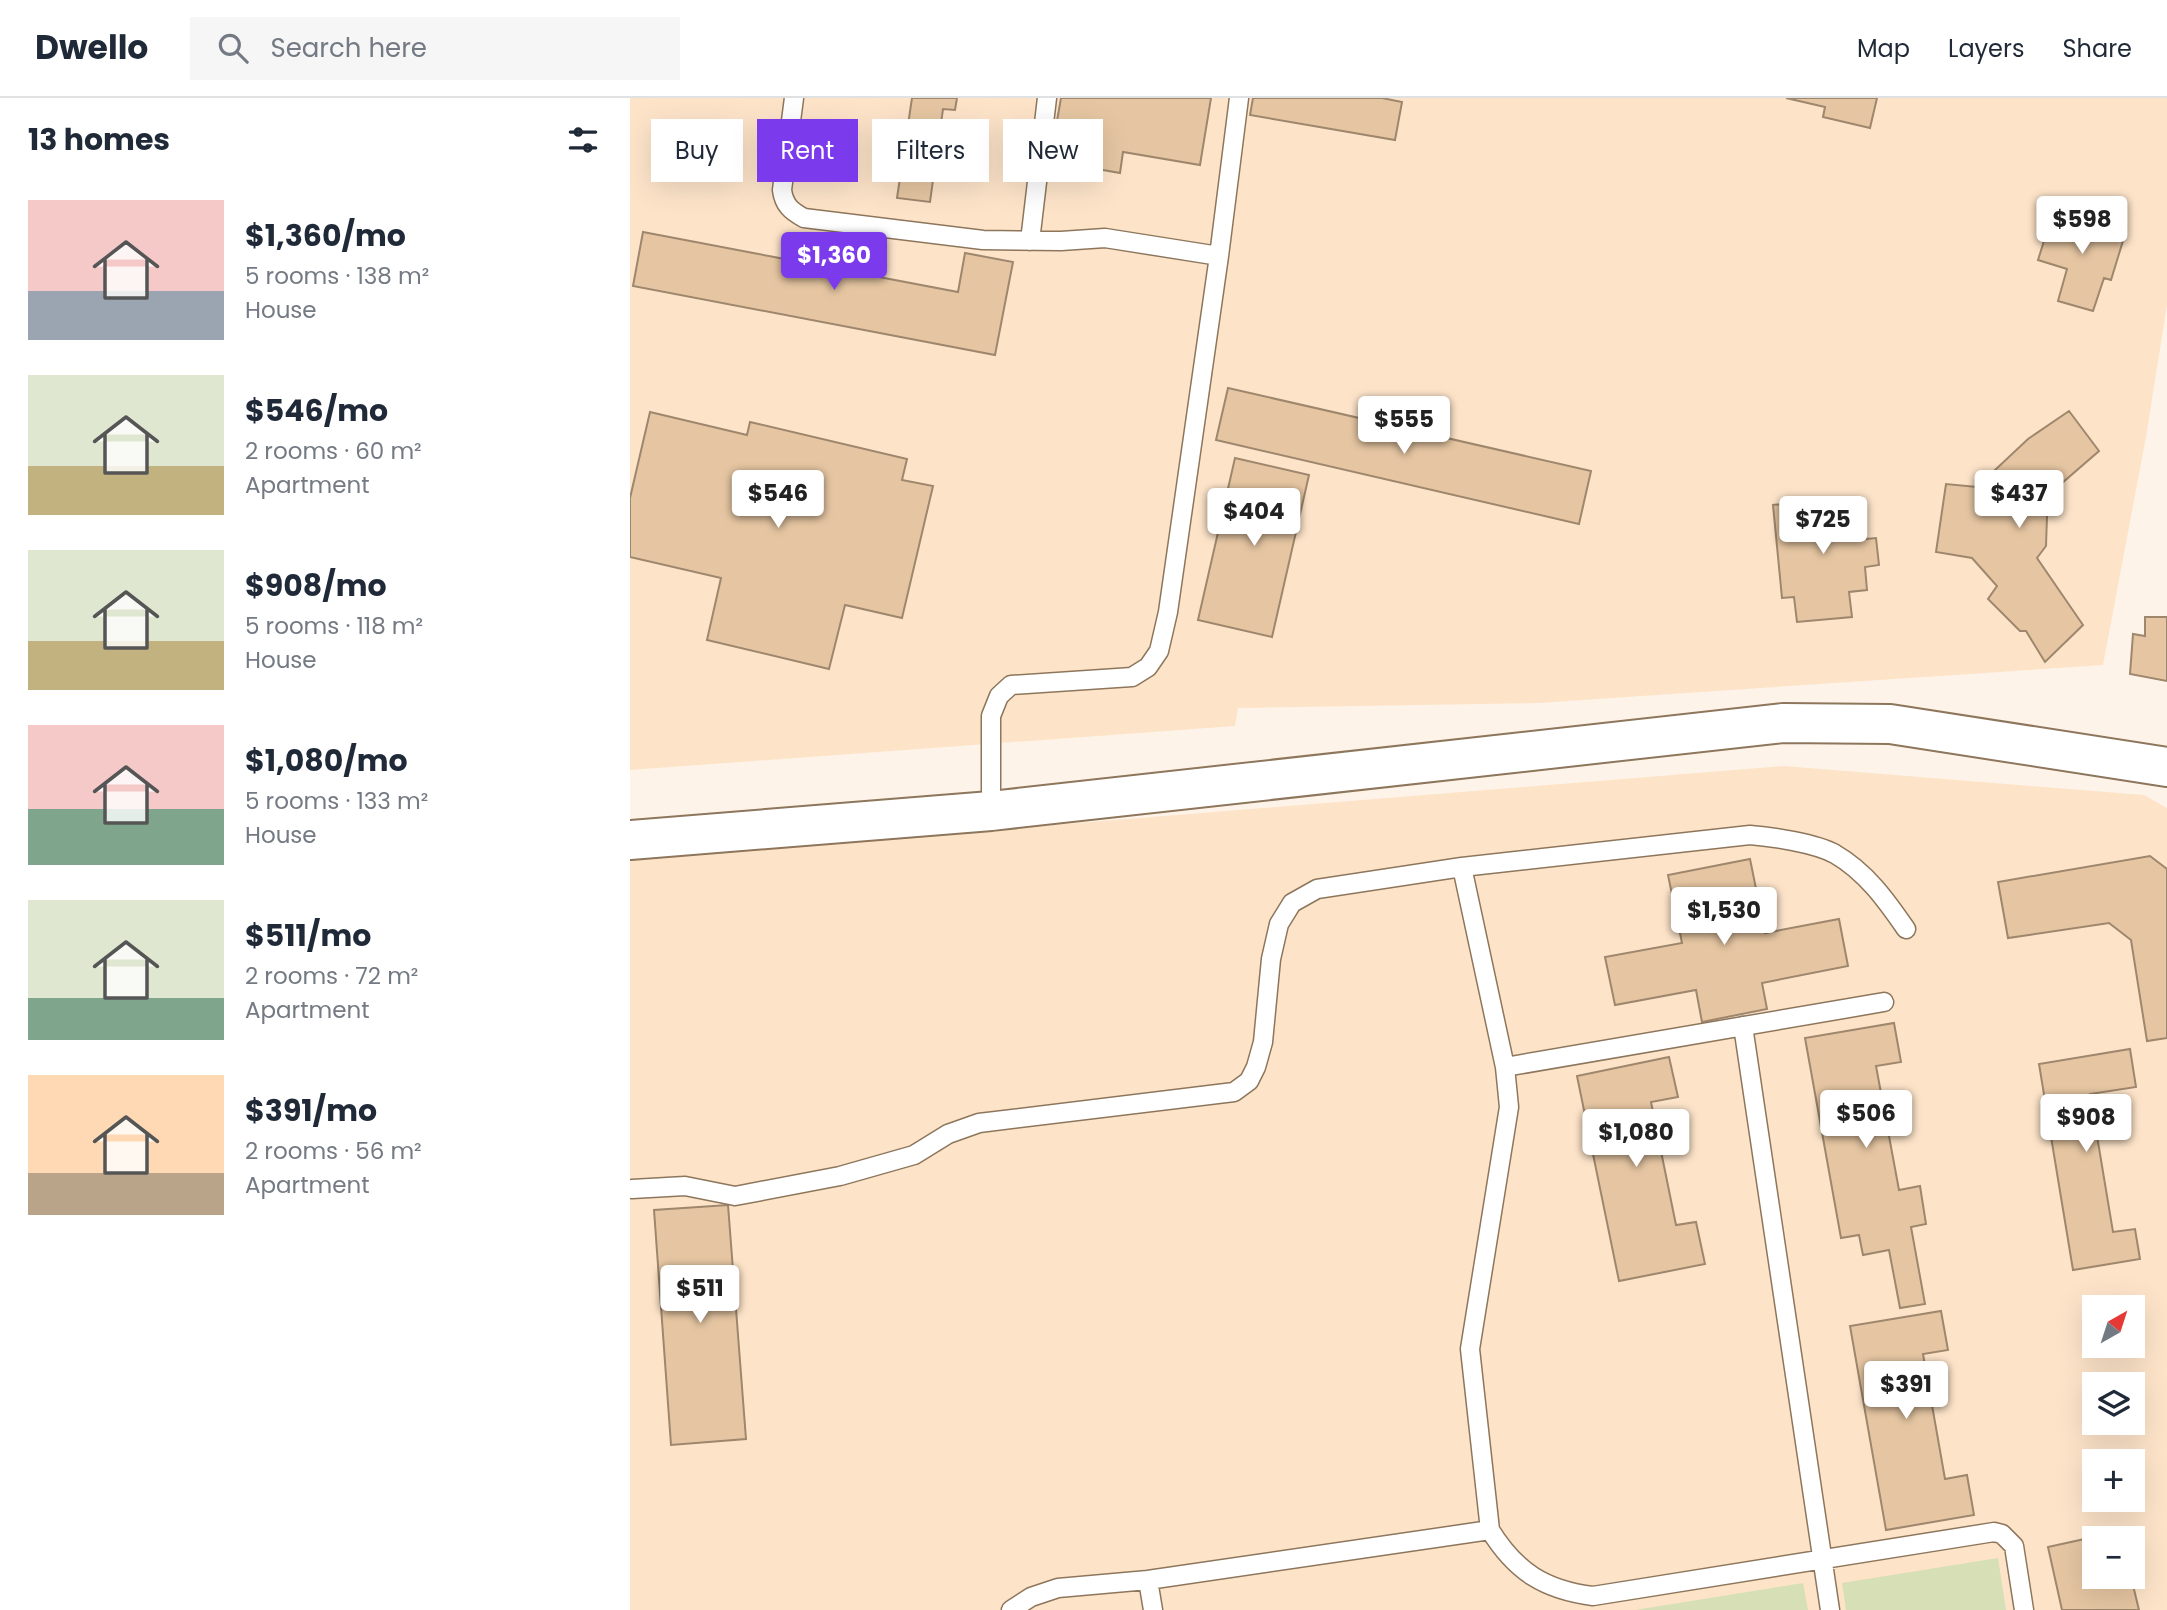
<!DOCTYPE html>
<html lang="en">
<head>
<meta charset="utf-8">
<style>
	:root { --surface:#fff; --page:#f6f6f7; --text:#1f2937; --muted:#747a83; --line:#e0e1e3; --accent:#7c3aed }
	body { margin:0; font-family:Poppins,sans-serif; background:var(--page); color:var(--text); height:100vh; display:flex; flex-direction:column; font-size:26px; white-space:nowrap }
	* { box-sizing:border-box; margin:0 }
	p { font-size:23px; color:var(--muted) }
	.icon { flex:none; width:38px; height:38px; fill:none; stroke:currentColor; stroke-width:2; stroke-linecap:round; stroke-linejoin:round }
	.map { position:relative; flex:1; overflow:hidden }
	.sheet { display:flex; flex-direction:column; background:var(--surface); width:630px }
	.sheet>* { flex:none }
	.banner { position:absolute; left:21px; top:21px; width:665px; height:63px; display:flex; gap:14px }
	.needle { width:46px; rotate:39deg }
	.buttons { position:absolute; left:1452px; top:1197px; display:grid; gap:14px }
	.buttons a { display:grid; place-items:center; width:63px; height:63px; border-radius:0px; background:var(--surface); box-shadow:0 7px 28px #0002; font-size:35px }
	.price { position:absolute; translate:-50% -60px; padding:0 16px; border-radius:7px; background:#fff; color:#222; font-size:23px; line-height:46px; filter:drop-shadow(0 2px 4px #0008) }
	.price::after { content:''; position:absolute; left:50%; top:42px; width:21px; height:16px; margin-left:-10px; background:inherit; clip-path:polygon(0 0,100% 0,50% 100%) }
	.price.on { background:var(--accent); color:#fff }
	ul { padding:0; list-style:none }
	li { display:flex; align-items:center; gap:21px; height:175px; padding:0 28px }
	li span { display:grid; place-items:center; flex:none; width:196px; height:140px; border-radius:0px; color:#555 }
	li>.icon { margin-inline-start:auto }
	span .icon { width:84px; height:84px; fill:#fffc; stroke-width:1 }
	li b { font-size:30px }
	h2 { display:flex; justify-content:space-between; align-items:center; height:84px; padding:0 28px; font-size:30px }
	.pill { padding:0 24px; border-radius:0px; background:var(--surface); box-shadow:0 7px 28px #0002; font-size:24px; line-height:63px }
	.pill.on { background:var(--accent); color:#fff }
	header { display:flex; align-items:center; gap:42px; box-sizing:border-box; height:98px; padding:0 35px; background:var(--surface); border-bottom:2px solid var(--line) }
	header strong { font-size:33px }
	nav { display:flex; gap:38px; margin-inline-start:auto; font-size:24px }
	.search { width:490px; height:63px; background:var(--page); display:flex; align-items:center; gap:18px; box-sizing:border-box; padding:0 24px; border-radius:0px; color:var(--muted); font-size:26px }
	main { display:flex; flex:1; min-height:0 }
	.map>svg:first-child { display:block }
	.built { fill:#fde4c9; fill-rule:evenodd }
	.green { fill:#d6dfb5 }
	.building { fill:#e6c6a2; stroke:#9e876d; stroke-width:2 }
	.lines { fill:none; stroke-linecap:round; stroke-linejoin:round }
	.service-casing { stroke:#8d765c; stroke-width:21 }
	.secondary-casing { stroke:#8d765c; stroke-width:42 }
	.service { stroke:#fff; stroke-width:18 }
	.secondary { stroke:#fff; stroke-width:38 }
</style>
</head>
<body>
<header>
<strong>Dwello</strong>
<div class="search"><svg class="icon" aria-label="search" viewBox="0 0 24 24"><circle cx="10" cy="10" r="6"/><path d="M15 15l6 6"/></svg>Search here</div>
<nav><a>Map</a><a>Layers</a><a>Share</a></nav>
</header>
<main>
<section class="sheet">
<h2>13 homes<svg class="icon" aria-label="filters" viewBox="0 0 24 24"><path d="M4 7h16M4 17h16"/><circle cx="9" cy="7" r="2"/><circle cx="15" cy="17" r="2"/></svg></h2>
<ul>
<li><span style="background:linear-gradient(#f6c9c9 65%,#9aa5b1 0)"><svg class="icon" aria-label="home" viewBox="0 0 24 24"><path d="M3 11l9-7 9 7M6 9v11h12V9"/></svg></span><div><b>$1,360/mo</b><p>5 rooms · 138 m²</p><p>House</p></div></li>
<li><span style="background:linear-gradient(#dfe7d0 65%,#c2b280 0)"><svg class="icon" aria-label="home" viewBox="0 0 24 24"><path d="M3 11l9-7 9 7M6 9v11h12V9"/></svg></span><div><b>$546/mo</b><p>2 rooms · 60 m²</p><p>Apartment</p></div></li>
<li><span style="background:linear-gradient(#dfe7d0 65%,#c2b280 0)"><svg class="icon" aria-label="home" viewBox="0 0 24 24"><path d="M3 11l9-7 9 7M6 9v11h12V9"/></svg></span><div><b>$908/mo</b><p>5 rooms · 118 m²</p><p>House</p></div></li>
<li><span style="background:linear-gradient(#f6c9c9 60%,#7fa58c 0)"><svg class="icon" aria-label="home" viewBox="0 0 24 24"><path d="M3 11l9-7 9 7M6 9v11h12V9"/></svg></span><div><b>$1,080/mo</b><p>5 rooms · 133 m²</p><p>House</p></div></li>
<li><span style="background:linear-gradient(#dfe7d0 70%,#7fa58c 0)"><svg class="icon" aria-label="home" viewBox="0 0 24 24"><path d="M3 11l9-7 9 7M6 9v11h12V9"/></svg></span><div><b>$511/mo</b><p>2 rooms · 72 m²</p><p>Apartment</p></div></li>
<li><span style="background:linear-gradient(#ffd9b3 70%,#b9a48a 0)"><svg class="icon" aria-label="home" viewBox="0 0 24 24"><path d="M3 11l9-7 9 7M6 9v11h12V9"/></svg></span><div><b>$391/mo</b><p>2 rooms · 56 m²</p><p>Apartment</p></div></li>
</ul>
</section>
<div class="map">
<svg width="1537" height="1512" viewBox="0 0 1537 1512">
	<rect width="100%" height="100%" fill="#fef3e8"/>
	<path class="built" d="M0,0H1537V207L1516,339L1473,567L908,605L608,610L605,628L0,672Z
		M1154,668L1514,697L1537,710V1512H0V761ZM1465,1209H1503V1248H1465ZM1465,1286H1503V1325H1465ZM1465,1363H1503V1402H1465ZM1465,1440H1503V1479H1465Z"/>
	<path class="green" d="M1368,1460L1376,1512H1216L1212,1485Z
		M1173,1485L1178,1512H1005Z"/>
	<path class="building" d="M282,0H327L325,12L313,11L300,104L267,100Z
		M431,0H581L570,67L493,54L490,75L439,66L443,43L424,40Z
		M623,0H752L772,4L765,42L620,17Z
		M1156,0H1247L1240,30L1193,19L1195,9Z
		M1424,111L1496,133L1481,182L1474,180L1463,213L1428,203L1437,171L1408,162Z
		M13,134L328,194L335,155L383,164L365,257L3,188Z
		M598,290L961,373L949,426L586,342Z
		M1439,313L1469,353L1409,405L1417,418L1416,448L1407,460L1453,527L1415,564L1396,533H1390L1358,501L1367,488L1342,460L1306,454L1316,386L1347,389L1398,341Z
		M20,314L117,337L120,324L277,361L272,382L303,388L272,520L215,507L199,571L77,542L91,480L0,459V400Z
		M605,360L679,377L642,539L568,522Z
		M1232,399L1236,441L1246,440L1249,467L1235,469L1237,492L1219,494L1222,519L1167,524L1164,499L1152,500L1143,407Z
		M1515,519H1537V583L1500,576L1503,536L1515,538Z
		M1520,758L1537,771V940L1517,943L1501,842L1479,825L1378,840L1368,784Z
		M1120,761L1135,835L1209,821L1218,868L1132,885L1137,911L1072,924L1066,892L985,907L975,859L1052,845L1038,777Z
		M1264,925L1271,964L1246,968L1269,1092L1290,1088L1296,1126L1281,1129L1295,1206L1270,1210L1259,1152L1233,1157L1229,1137L1211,1140L1175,940Z
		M1500,951L1506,989L1460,996L1483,1134L1505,1131L1510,1161L1443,1172L1409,966Z
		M1039,959L1048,999L1021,1004L1046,1127L1066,1124L1075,1166L989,1183L947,978Z
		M98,1107L116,1341L41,1347L24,1112Z
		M1311,1213L1318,1252L1293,1256L1315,1381L1337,1377L1344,1417L1256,1432L1220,1228Z
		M1491,1433L1493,1440H1465V1479H1501L1509,1512H1432L1418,1449Z"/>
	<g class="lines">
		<g class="service-casing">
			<path id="service" d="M164,0L152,92C154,107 161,113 174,120L353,142L431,143L475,140L589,158
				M400,143L417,0
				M361,713V618L369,598L381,587L502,579L518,569L529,553L538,514L589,158L609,0
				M832,769L1120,737C1143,739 1185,745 1205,756C1236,774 1256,802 1276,831
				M1113,928L1200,1512
				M875,969L1254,904
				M2,1091L55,1088L105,1098L210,1078L284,1057L318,1036L349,1025L604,994L619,983L626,969L633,944L641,861L649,826L662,805L687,791L832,769L875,969L879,1009L840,1251L860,1432C886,1474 915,1492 963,1498L1364,1434L1372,1436L1384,1448L1394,1512
				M518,1482L523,1512
				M381,1512L401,1499L428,1490L518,1482L860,1432"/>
		</g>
		<g class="secondary-casing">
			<path id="secondary" d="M0,742L361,713L1153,625L1260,626L1537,669"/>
		</g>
		<use href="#service" class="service"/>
		<use href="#secondary" class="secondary"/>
	</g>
</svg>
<div class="buttons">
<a><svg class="needle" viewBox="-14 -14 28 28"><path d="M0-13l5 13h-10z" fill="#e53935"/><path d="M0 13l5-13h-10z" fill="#747a83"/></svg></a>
<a><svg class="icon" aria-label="layers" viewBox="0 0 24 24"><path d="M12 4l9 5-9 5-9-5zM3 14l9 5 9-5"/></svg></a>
<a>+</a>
<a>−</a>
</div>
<b class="price" style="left:1452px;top:158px">$598</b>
<b class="price on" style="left:204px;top:194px">$1,360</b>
<b class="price" style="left:774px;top:358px">$555</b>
<b class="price" style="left:148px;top:432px">$546</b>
<b class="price" style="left:1389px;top:432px">$437</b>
<b class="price" style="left:624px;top:450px">$404</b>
<b class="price" style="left:1193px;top:458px">$725</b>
<b class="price" style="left:1094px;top:849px">$1,530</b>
<b class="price" style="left:1236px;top:1052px">$506</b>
<b class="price" style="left:1456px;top:1056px">$908</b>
<b class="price" style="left:1006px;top:1071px">$1,080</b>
<b class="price" style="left:70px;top:1227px">$511</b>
<b class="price" style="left:1276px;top:1323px">$391</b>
<div class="banner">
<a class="pill">Buy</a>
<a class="pill on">Rent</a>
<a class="pill">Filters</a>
<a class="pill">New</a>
</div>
</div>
</main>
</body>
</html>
